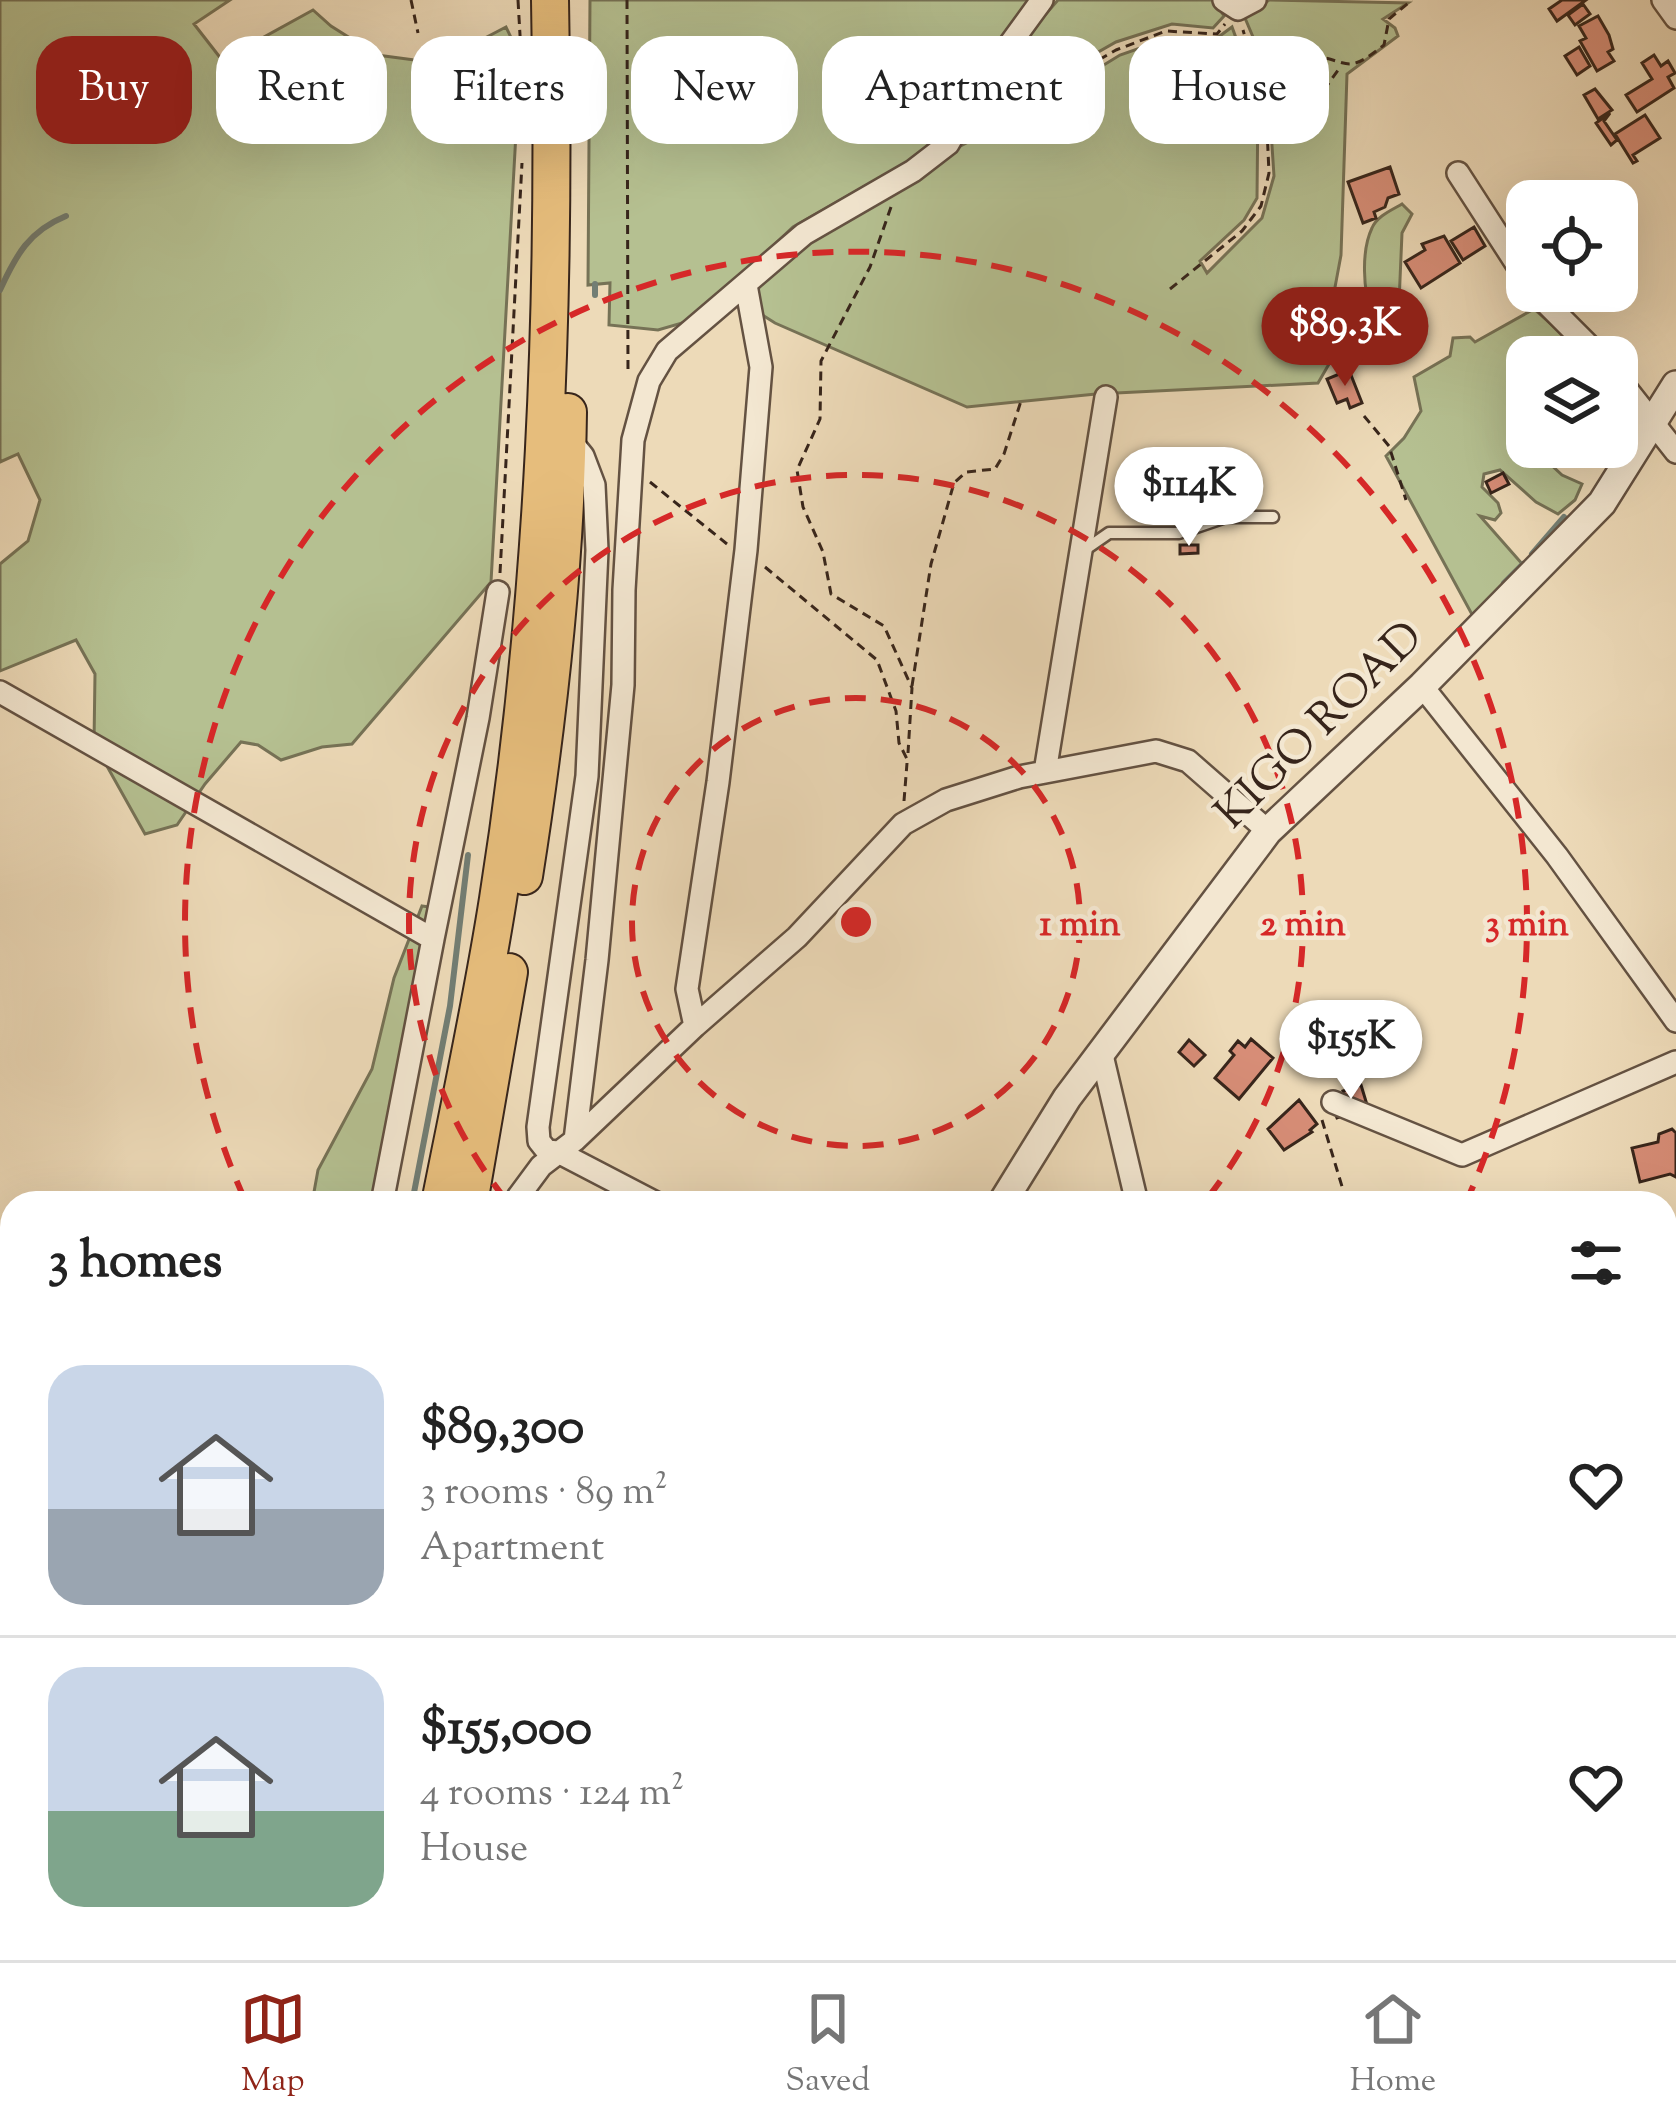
<!DOCTYPE html>
<html lang="en">
<head>
<meta charset="utf-8">
<style>
	:root { --surface:#fff; --page:#f6f6f6; --text:#222; --muted:#767676; --line:#e0e0e0; --accent:#8f2418 }
	body { margin:0; font-family:"Sorts Mill Goudy",serif; background:var(--page); color:var(--text); height:100vh; display:flex; flex-direction:column; font-size:45px; white-space:nowrap }
	* { box-sizing:border-box; margin:0 }
	p { font-size:39px; color:var(--muted) }
	.icon { flex:none; width:66px; height:66px; fill:none; stroke:currentColor; stroke-width:2; stroke-linecap:round; stroke-linejoin:round }
	.map { position:relative; flex:1; overflow:hidden }
	.side { position:absolute; left:0px; top:1191px; width:1677px; height:771px; display:flex; flex-direction:column; background:var(--surface); border-radius:36px 36px 0 0; box-shadow:0 12px 48px #0002 }
	.side>* { flex:none }
	.guide { position:absolute; left:36px; top:36px; width:1605px; height:108px; display:flex; gap:24px }
	.fabs { position:absolute; left:1506px; top:180px; display:grid; gap:24px }
	.fabs a { display:grid; place-items:center; width:132px; height:132px; border-radius:24px; background:var(--surface); box-shadow:0 12px 48px #0002; font-size:60px }
	.price { position:absolute; translate:-50% -102px; padding:0 27px; border-radius:42px; background:#fff; color:#222; font-size:39px; line-height:78px; filter:drop-shadow(0 3px 6px #0008) }
	.price::after { content:''; position:absolute; left:50%; top:72px; width:36px; height:27px; margin-left:-18px; background:inherit; clip-path:polygon(0 0,100% 0,50% 100%) }
	.price.on { background:var(--accent); color:#fff }
	ul { padding:0; list-style:none }
	li { display:flex; align-items:center; gap:36px; height:300px; padding:0 48px }
	li+li { border-top:3px solid var(--line) }
	li span { display:grid; place-items:center; flex:none; width:336px; height:240px; border-radius:36px; color:#555 }
	li>.icon { margin-inline-start:auto }
	span .icon { width:144px; height:144px; fill:#fffc; stroke-width:1 }
	li b { font-size:51px }
	h2 { display:flex; justify-content:space-between; align-items:center; height:144px; padding:0 48px; font-size:51px }
	.pill { padding:0 42px; border-radius:36px; background:var(--surface); box-shadow:0 12px 48px #0002; font-size:42px; line-height:108px }
	.pill.on { background:var(--accent); color:#fff }
	.dock { display:flex; justify-content:space-around; align-items:center; height:168px; border-top:3px solid var(--line); background:var(--surface); font-size:33px; color:var(--muted) }
	.dock a { display:grid; justify-items:center; gap:6px }
	.dock .on { color:var(--accent) }
	.map>svg:first-child { display:block }
	.green { fill:#b5c091; stroke:#767256; stroke-width:3 }
	.lines { fill:none; stroke-linecap:round; stroke-linejoin:round }
	.stream { stroke:#727e74; stroke-width:6 }
	.building { fill:#d78d77; stroke:#37251b; stroke-width:3 }
	.service-casing { stroke:#645242; stroke-width:15 }
	.minor-casing { stroke:#645242; stroke-width:26 }
	.tertiary-casing { stroke:#645242; stroke-width:32 }
	.trunk-casing { stroke:#37251b; stroke-width:40 }
	.path { stroke:#37251b; stroke-width:3; stroke-dasharray:9 6; stroke-linecap:butt }
	.service { stroke:#f3e7d1; stroke-width:10 }
	.minor { stroke:#f3e7d1; stroke-width:21 }
	.tertiary { stroke:#f3e7d1; stroke-width:27 }
	.trunk { stroke:#e6bd7c; stroke-width:36 }
	.ring { fill:none; stroke:#d62828; stroke-width:6; stroke-dasharray:21 15 }
	.labels { text-anchor:middle; dominant-baseline:central; stroke-width:9; stroke-linejoin:round; paint-order:stroke }
	.street-label { font-size:45px; fill:#37251b; stroke:#f3e7d1 }
	.centre { fill:#d62828; stroke:#f3e7d1; stroke-width:6 }
	.ring-label { font-size:36px; text-anchor:middle; font-weight:bold; fill:#d62828; stroke:#f3e7d1; stroke-width:9; stroke-linejoin:round; paint-order:stroke }
</style>
</head>
<body>
<div class="map">
<svg width="1676" height="1960" viewBox="0 0 1676 1960">
	<rect width="100%" height="100%" fill="#eddab8"/>
	<filter id="stains"><feTurbulence type="fractalNoise" baseFrequency=".00167" numOctaves="4"/><feColorMatrix values="0 0 0 0 .2 0 0 0 0 .09 0 0 0 0 .02 0 0 0 .5 -.17"/></filter>
	<radialGradient id="worn" r=".72"><stop offset=".6" stop-color="#630" stop-opacity="0"/><stop offset="1" stop-color="#630" stop-opacity=".3"/></radialGradient>
	<path class="green" d="M0,0H230L194,24L222,60L313,10L331,26L377,55L437,63L506,27L517,50V115L491,582L352,744L322,747L281,760L258,745L241,742L205,784L177,825L145,834L94,743L95,674L76,640L0,671V564L28,541L40,500L18,454L0,462Z
		M590,0H1032L941,143L793,227L696,319L658,330L609,325L610,283L588,285Z
		M1058,0H1214L1224,16L1213,28L1172,24L1116,42L963,129L1024,39Z
		M1269,0L1408,3L1383,19L1395,28L1398,36L1347,74L1341,255L1330,314L1336,352L1318,383L1096,394L967,407L775,323L756,311L754,293L799,244L949,152L1032,109L1120,55L1163,40L1213,41L1232,27L1258,98L1257,198L1244,220L1200,261L1207,273L1262,218L1274,176L1267,70L1245,18Z
		M1402,204L1412,214L1402,233L1399,303L1391,315L1372,314C1363,291 1361,251 1372,228C1377,216 1392,210 1402,204Z
		M1534,309L1569,340L1554,357H1527V447H1551L1546,460L1562,475L1582,484L1575,500L1558,514L1536,502L1500,470L1484,474L1482,487L1498,503L1501,513L1495,520L1480,516L1524,566L1475,620L1386,456L1404,438L1421,411L1414,377L1450,356L1453,338L1470,337L1475,342Z
		M422,906L437,908L380,1203H312L318,1170L372,1069L394,978Z"/>
	<g class="lines">
		<path class="stream" d="M0,290C16,255 29,231 66,216
			M595,295V284
			M1532,554L1564,517
			M1504,583L1523,564
			M412,1203L450,1006L468,855"/>
	</g>
	<path class="building" d="M1562,0H1586L1557,21L1549,9Z
		M1583,4L1590,14L1575,25L1568,15Z
		M1598,16L1609,35L1613,49L1608,52L1614,61L1597,71L1580,41L1586,38L1579,26Z
		M1579,47L1590,66L1577,75L1565,56Z
		M1654,55L1661,66L1668,61L1675,73L1668,77L1674,88L1637,112L1626,95L1652,79L1642,63Z
		M1595,89L1612,110L1598,119L1584,95Z
		M1610,113L1604,121L1617,140L1611,145L1596,123Z
		M1645,115L1660,138L1633,155L1637,161L1633,163L1615,134Z
		M1390,167L1399,194L1388,198L1385,207L1374,212L1376,218L1363,223L1348,182Z
		M1474,227L1485,246L1463,260L1451,241Z
		M1444,236L1460,263L1421,288L1405,262L1425,250L1422,244Z
		M1349,370L1362,403L1350,408L1347,399L1337,403L1327,379Z
		M1503,473L1509,484L1491,493L1486,482Z
		M1194,510L1195,518L1173,523L1171,514Z
		M1180,545H1198V553L1180,554Z
		M1251,1039L1273,1058L1239,1099L1215,1078L1234,1055L1230,1051L1238,1041L1245,1047Z
		M1189,1040L1205,1055L1194,1066L1179,1052Z
		M1347,1043L1352,1065L1325,1071L1320,1049Z
		M1361,1085L1368,1108L1337,1118L1332,1104L1346,1099L1343,1091Z
		M1299,1100L1317,1124L1310,1130L1312,1132L1284,1150L1268,1129Z
		M1672,1129L1676,1133V1177L1670,1174L1640,1182L1632,1148L1658,1142L1659,1134Z
		M1676,1273V1307L1665,1312V1275Z
		M1676,1354V1410L1665,1413V1357Z
		M1404,1950H1439L1437,1960L1403,1955Z"/>
	<g class="lines">
		<g class="service-casing">
			<path id="service" d="M1083,551L1109,533H1179L1226,517H1273"/>
		</g>
		<g class="minor-casing">
			<path id="minor" d="M1224,0L1238,9L1255,0
				M1663,0L1676,18
				M1458,173L1527,280
				M1534,291L1600,357
				M1617,377L1676,452
				M570,440L583,456L594,485L597,550L587,776L538,1127L539,1141L547,1151L558,1152L656,1203
				M1422,686L1557,856L1676,1021
				M0,692L433,939L478,718L498,592
				M1045,772L1106,397
				M695,1026L687,989L718,782L746,550L761,367L746,285
				M1101,1051L1137,1203
				M1333,1102L1462,1155L1676,1062
				M575,1140L597,960L623,685L624,590L633,440L649,381L667,351L804,234L913,171L948,144L986,77L1042,0
				M518,1197L541,1166L575,1140L695,1026L797,937L903,824L946,800L1019,777L1156,751L1188,761L1268,831
				M382,1203L433,939
				M1665,1425L1676,1422
				M1665,1640L1676,1635
				M0,1911L12,1881
				M887,1960L901,1950
				M1574,1960V1950"/>
		</g>
		<g class="tertiary-casing">
			<path id="tertiary" d="M1002,1203L1067,1098L1268,831L1422,686L1602,503L1676,385
				M808,1960L810,1950"/>
		</g>
		<g class="trunk-casing">
			<path id="trunk" d="M524,876C548,723 566,567 568,412
				M440,1203C460,1102 482,1001 498,899C545,603 556,299 550,0
				M469,1203L509,972
				M282,1960L284,1950
				M312,1960L315,1950"/>
		</g>
		<path class="path" d="M411,0L418,33
			M518,0L522,70
			M627,0L628,375
			M1252,50C1272,52 1293,52 1312,55C1352,62 1346,75 1384,45L1389,19L1412,0
			M982,127L1116,50L1166,31L1217,34L1225,24
			M1269,140L1308,112L1341,66
			M891,207L870,267L821,361L820,419L797,470L803,507L823,552L831,594L884,626L912,688L908,753
			M1170,289L1242,231L1261,206L1269,173L1266,107L1243,30
			M1364,416L1389,446L1406,500
			M650,482L727,544
			M765,567L877,660L896,711L899,743L907,759
			M500,573L522,163
			M912,686L931,564L954,483L966,472L995,469L1004,454L1021,401
			M904,801L907,763
			M1322,1120L1347,1203
			M247,1960L249,1950"/>
		<use href="#service" class="service"/>
		<use href="#minor" class="minor"/>
		<use href="#tertiary" class="tertiary"/>
		<use href="#trunk" class="trunk"/>
	</g>
	<g class="ring">
		<circle cx="856" cy="922" r="224"/>
		<path d="M506 1200A447 447 0 1 1 1206 1200"/>
		<path d="M245 1200A671 671 0 1 1 1467 1200"/>
	</g>
	<g class="labels">
		<g class="street-label">
			<text transform="translate(1321 727) rotate(-45)">KIGO ROAD</text>
		</g>
	</g>
	<circle cx="856" cy="922" r="18" class="centre"/>
	<g class="ring-label">
		<text x="1080" y="935">1 min</text>
		<text x="1303" y="935">2 min</text>
		<text x="1527" y="935">3 min</text>
	</g>
	<rect width="100%" height="100%" filter="url(#stains)"/>
	<rect width="100%" height="100%" fill="url(#worn)"/>
</svg>
<div class="fabs">
<a><svg class="icon" aria-label="locate" viewBox="0 0 24 24"><circle cx="12" cy="12" r="6"/><path d="M12 2v4M12 18v4M2 12h4M18 12h4"/></svg></a>
<a><svg class="icon" aria-label="layers" viewBox="0 0 24 24"><path d="M12 4l9 5-9 5-9-5zM3 14l9 5 9-5"/></svg></a>
</div>
<b class="price on" style="left:1345px;top:389px">$89.3K</b>
<b class="price" style="left:1189px;top:549px">$114K</b>
<b class="price" style="left:1351px;top:1102px">$155K</b>
<div class="guide">
<a class="pill on">Buy</a>
<a class="pill">Rent</a>
<a class="pill">Filters</a>
<a class="pill">New</a>
<a class="pill">Apartment</a>
<a class="pill">House</a>
</div>
<section class="side">
<h2>3 homes<svg class="icon" aria-label="filters" viewBox="0 0 24 24"><path d="M4 7h16M4 17h16"/><circle cx="9" cy="7" r="2"/><circle cx="15" cy="17" r="2"/></svg></h2>
<ul>
<li><span style="background:linear-gradient(#c9d6e8 60%,#9aa5b1 0)"><svg class="icon" aria-label="home" viewBox="0 0 24 24"><path d="M3 11l9-7 9 7M6 9v11h12V9"/></svg></span><div><b>$89,300</b><p>3 rooms · 89 m²</p><p>Apartment</p></div><svg class="icon" aria-label="heart" viewBox="0 0 24 24"><path d="M12 20l-8-8c-3-5 5-10 8-4 3-6 11-1 8 4z"/></svg></li>
<li><span style="background:linear-gradient(#c9d6e8 60%,#7fa58c 0)"><svg class="icon" aria-label="home" viewBox="0 0 24 24"><path d="M3 11l9-7 9 7M6 9v11h12V9"/></svg></span><div><b>$155,000</b><p>4 rooms · 124 m²</p><p>House</p></div><svg class="icon" aria-label="heart" viewBox="0 0 24 24"><path d="M12 20l-8-8c-3-5 5-10 8-4 3-6 11-1 8 4z"/></svg></li>
</ul>
</section>
</div>
<nav class="dock">
<a class="on"><svg class="icon" aria-label="map" viewBox="0 0 24 24"><path d="M3 6l6-2 6 2 6-2v14l-6 2-6-2-6 2zM9 4v14M15 6v14"/></svg>Map</a>
<a><svg class="icon" aria-label="saved" viewBox="0 0 24 24"><path d="M7 4h10v16l-5-4-5 4z"/></svg>Saved</a>
<a><svg class="icon" aria-label="home" viewBox="0 0 24 24"><path d="M3 11l9-7 9 7M6 9v11h12V9"/></svg>Home</a>
</nav>
</body>
</html>
